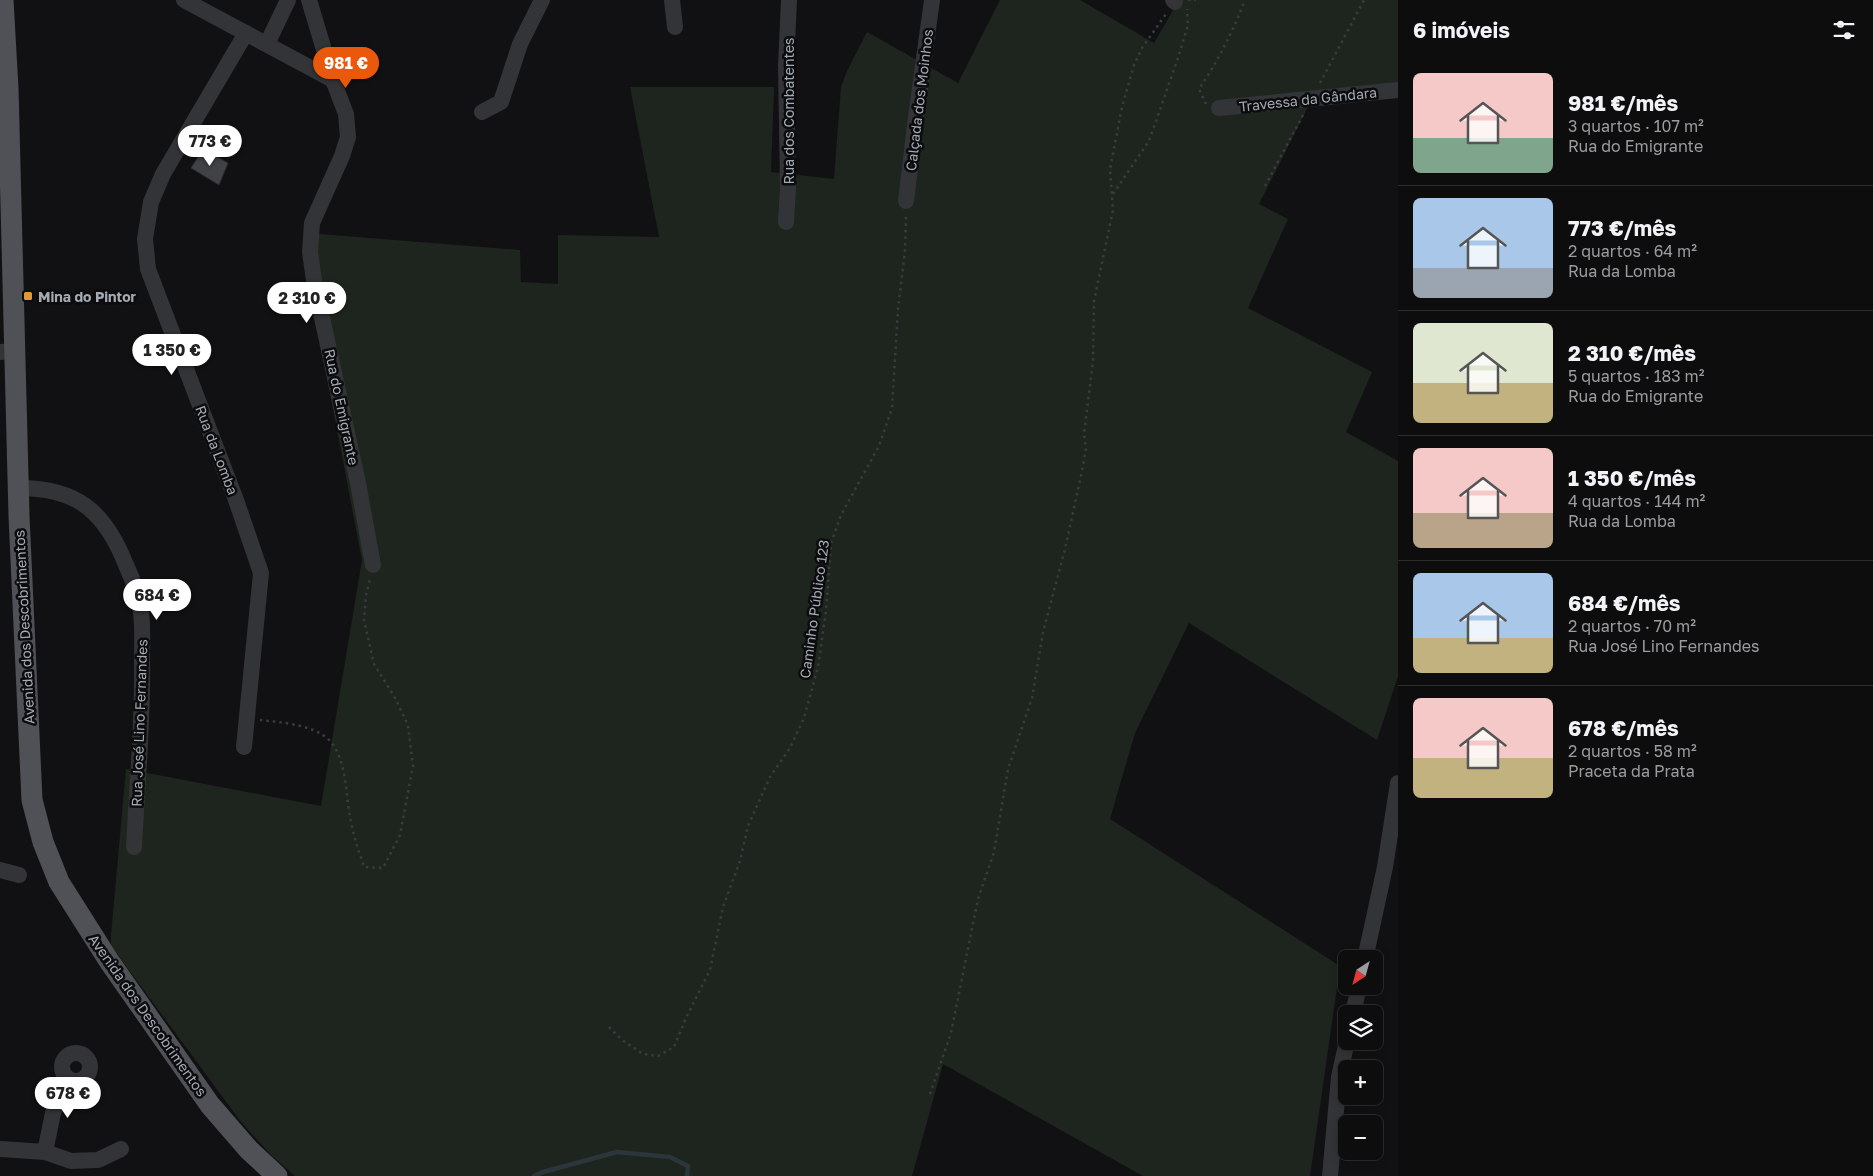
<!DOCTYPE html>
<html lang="pt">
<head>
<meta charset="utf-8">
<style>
	:root { --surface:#0d0d0e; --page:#1b1b1c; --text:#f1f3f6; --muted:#9a9c9e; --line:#2d2d2e; --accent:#ea580c }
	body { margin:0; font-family:"Golos Text",sans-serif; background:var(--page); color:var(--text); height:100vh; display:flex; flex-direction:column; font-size:19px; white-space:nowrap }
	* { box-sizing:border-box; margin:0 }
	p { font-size:16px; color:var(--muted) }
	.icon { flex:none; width:28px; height:28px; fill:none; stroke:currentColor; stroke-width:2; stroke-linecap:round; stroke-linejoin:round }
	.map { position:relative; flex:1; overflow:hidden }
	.details { display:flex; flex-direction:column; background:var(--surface); width:475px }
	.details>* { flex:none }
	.needle { width:32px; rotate:216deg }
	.tools { position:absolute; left:1338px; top:950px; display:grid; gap:10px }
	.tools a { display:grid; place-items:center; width:45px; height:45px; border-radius:8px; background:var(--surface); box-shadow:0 2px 8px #0003,0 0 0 1px var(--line); font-size:25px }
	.price { position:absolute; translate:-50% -42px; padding:0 11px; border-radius:18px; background:#fff; color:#222; font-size:16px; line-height:32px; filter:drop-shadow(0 1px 2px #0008) }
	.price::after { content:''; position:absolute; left:50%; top:30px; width:15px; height:11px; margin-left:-8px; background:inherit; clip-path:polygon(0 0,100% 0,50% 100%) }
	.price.current { background:var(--accent); color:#fff }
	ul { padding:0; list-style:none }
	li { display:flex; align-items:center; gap:15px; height:125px; padding:0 15px }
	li+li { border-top:1px solid var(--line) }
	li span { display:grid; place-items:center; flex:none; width:140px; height:100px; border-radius:8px; color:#555 }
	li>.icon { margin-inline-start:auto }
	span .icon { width:60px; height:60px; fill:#fffc; stroke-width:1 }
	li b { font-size:21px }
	h2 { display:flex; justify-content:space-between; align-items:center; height:60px; padding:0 15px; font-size:21px }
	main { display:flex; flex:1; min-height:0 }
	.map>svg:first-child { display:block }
	.green { fill:#1e251e }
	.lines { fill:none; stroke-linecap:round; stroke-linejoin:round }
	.stream { stroke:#2c353a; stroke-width:4.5 }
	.building { fill:#404246; stroke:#2b2c2e }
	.path { stroke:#393b3e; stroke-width:2.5; stroke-dasharray:2.5 4; stroke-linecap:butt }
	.minor { stroke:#333437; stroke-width:16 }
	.major { stroke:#4f5156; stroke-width:21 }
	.poi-dot { fill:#e49638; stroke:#0c0c0e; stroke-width:2 }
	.labels { text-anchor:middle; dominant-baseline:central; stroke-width:5; stroke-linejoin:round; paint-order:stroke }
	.street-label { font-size:14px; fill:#a4aab2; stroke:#0c0c0e }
	.poi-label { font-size:14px; font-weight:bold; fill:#a4aab2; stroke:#0c0c0e; text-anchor:start }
</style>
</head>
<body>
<main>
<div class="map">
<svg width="1398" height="1176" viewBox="0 0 1398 1176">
	<rect width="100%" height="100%" fill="#111113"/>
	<path class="green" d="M1000,0H1080L1154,43L1179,0H1398V83L1313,97L1259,204L1288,219L1248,308L1372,372L1346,432L1398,461V676L1377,740L1189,623L1135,733L1110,819L1340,966L1310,1176H1143L943,1064L912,1176H295L272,1156L241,1122L115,951L111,944V935L126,769L321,806L362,560L309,284L307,233L520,250L521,282L558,284V235L659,237L630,87H774L771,172L834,179L841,87L847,71L867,32L958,83Z"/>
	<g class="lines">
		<path class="stream" d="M534,1176L543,1172L617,1152L670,1157L688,1166L687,1176"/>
	</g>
	<path class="building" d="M203,149L228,163L219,185L191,168Z"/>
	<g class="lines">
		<path class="path" d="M1188,0H1196
			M1320,83L1364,0
			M1206,104L1199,89C1218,61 1233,31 1245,0
			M1265,186L1303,115
			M1113,194L1149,141L1177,61L1188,25L1187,9
			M260,720C280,722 316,725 330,741C348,762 345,796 351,822C354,838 359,852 364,867L383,868L400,835L413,766L408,725L394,696L374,664L364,620L366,595L370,579
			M609,1027L622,1040L643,1054L658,1056L674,1047L686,1018L710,970L723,907L740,861L748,826L770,777L790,748L804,718L818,667L826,611L831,543L841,515L879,446L892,408L898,309L905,251L906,216
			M930,1094L951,1033L978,899L994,852L1008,769L1032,698L1043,632L1065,549L1082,471L1086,449L1084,434L1093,361L1094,301L1113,210L1110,169L1122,107L1134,65L1142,48L1166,14"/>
		<path class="minor" d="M184,0L333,80L309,0
			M672,0L675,27
			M1173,0L1175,2
			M267,44L288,0
			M333,80L346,114L348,137L342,156L312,223L310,252L314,281L358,483L373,565
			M1219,108L1398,90
			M482,112L501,102L520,44L542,0
			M906,201L916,117L932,0
			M786,222L788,188L786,66L789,0
			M0,352L15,351
			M19,488C78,488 105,512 126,565C133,580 139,596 141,612C143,628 142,646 142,662C143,724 137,786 134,847
			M244,747L261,573L236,500L159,298L148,269L145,239L151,202L163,174L246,33
			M0,870L19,875
			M1365,959L1385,867L1398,783
			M1353,1014L1359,986
			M62 1067a14 14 0 1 1 28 0a14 14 0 1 1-28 0Z
			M0,1149L45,1152L71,1161L98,1160L121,1149
			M45,1152L53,1113L67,1078
			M1330,1176L1339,1077L1347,1041"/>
		<path class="major" d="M3,0L8,88L19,516L32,800L43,842L59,882L109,961L210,1105L249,1150L277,1176"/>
	</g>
	<rect class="poi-dot" x="23" y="291" width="10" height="10" rx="2.5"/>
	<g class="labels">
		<g class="street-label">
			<text transform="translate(1308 99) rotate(-6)">Travessa da Gândara</text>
			<text transform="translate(919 100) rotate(-83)">Calçada dos Moinhos</text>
			<text transform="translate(788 111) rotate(-90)">Rua dos Combatentes</text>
			<text transform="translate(342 407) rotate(78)">Rua do Emigrante</text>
			<text transform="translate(217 450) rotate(69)">Rua da Lomba</text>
			<text transform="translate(814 609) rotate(-82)">Caminho Público 123</text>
			<text transform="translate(24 627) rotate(-93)">Avenida dos Descobrimentos</text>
			<text transform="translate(139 723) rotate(-88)">Rua José Lino Fernandes</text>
			<text transform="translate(148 1015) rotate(55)">Avenida dos Descobrimentos</text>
		</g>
		<g class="poi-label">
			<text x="38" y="296">Mina do Pintor</text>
		</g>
	</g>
</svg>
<div class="tools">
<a><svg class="needle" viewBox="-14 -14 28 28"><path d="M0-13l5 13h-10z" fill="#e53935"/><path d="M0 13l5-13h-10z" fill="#9a9c9e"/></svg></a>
<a><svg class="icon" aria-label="layers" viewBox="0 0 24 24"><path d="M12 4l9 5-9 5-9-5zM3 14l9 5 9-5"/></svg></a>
<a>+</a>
<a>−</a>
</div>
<b class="price current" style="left:346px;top:89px">981 €</b>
<b class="price" style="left:210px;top:167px">773 €</b>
<b class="price" style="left:307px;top:324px">2 310 €</b>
<b class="price" style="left:172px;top:376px">1 350 €</b>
<b class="price" style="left:157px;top:621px">684 €</b>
<b class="price" style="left:68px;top:1119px">678 €</b>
</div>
<section class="details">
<h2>6 imóveis<svg class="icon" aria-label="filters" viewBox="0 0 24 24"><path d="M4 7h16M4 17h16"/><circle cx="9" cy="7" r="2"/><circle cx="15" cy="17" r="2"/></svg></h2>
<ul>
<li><span style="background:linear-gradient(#f6c9c9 65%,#7fa58c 0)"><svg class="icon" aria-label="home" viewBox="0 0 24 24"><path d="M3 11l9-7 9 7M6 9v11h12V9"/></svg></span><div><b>981 €/mês</b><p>3 quartos · 107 m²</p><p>Rua do Emigrante</p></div></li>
<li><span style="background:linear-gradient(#a9c7e8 70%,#9aa5b1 0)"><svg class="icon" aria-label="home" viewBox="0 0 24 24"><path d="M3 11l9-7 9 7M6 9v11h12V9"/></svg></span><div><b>773 €/mês</b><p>2 quartos · 64 m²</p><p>Rua da Lomba</p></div></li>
<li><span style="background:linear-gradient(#dfe7d0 60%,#c2b280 0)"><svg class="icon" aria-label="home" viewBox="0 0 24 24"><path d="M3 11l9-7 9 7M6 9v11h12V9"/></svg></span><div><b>2 310 €/mês</b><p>5 quartos · 183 m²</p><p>Rua do Emigrante</p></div></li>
<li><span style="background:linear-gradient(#f6c9c9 65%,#b9a48a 0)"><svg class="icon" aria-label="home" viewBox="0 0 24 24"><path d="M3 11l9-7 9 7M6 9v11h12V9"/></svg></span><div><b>1 350 €/mês</b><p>4 quartos · 144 m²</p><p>Rua da Lomba</p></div></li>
<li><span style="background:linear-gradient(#a9c7e8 65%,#c2b280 0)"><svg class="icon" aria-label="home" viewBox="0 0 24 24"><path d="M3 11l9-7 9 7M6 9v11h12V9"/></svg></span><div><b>684 €/mês</b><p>2 quartos · 70 m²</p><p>Rua José Lino Fernandes</p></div></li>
<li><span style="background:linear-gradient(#f6c9c9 60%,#c2b280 0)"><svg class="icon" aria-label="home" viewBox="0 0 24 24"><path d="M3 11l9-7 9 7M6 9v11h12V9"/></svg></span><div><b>678 €/mês</b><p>2 quartos · 58 m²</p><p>Praceta da Prata</p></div></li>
</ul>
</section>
</main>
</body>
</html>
